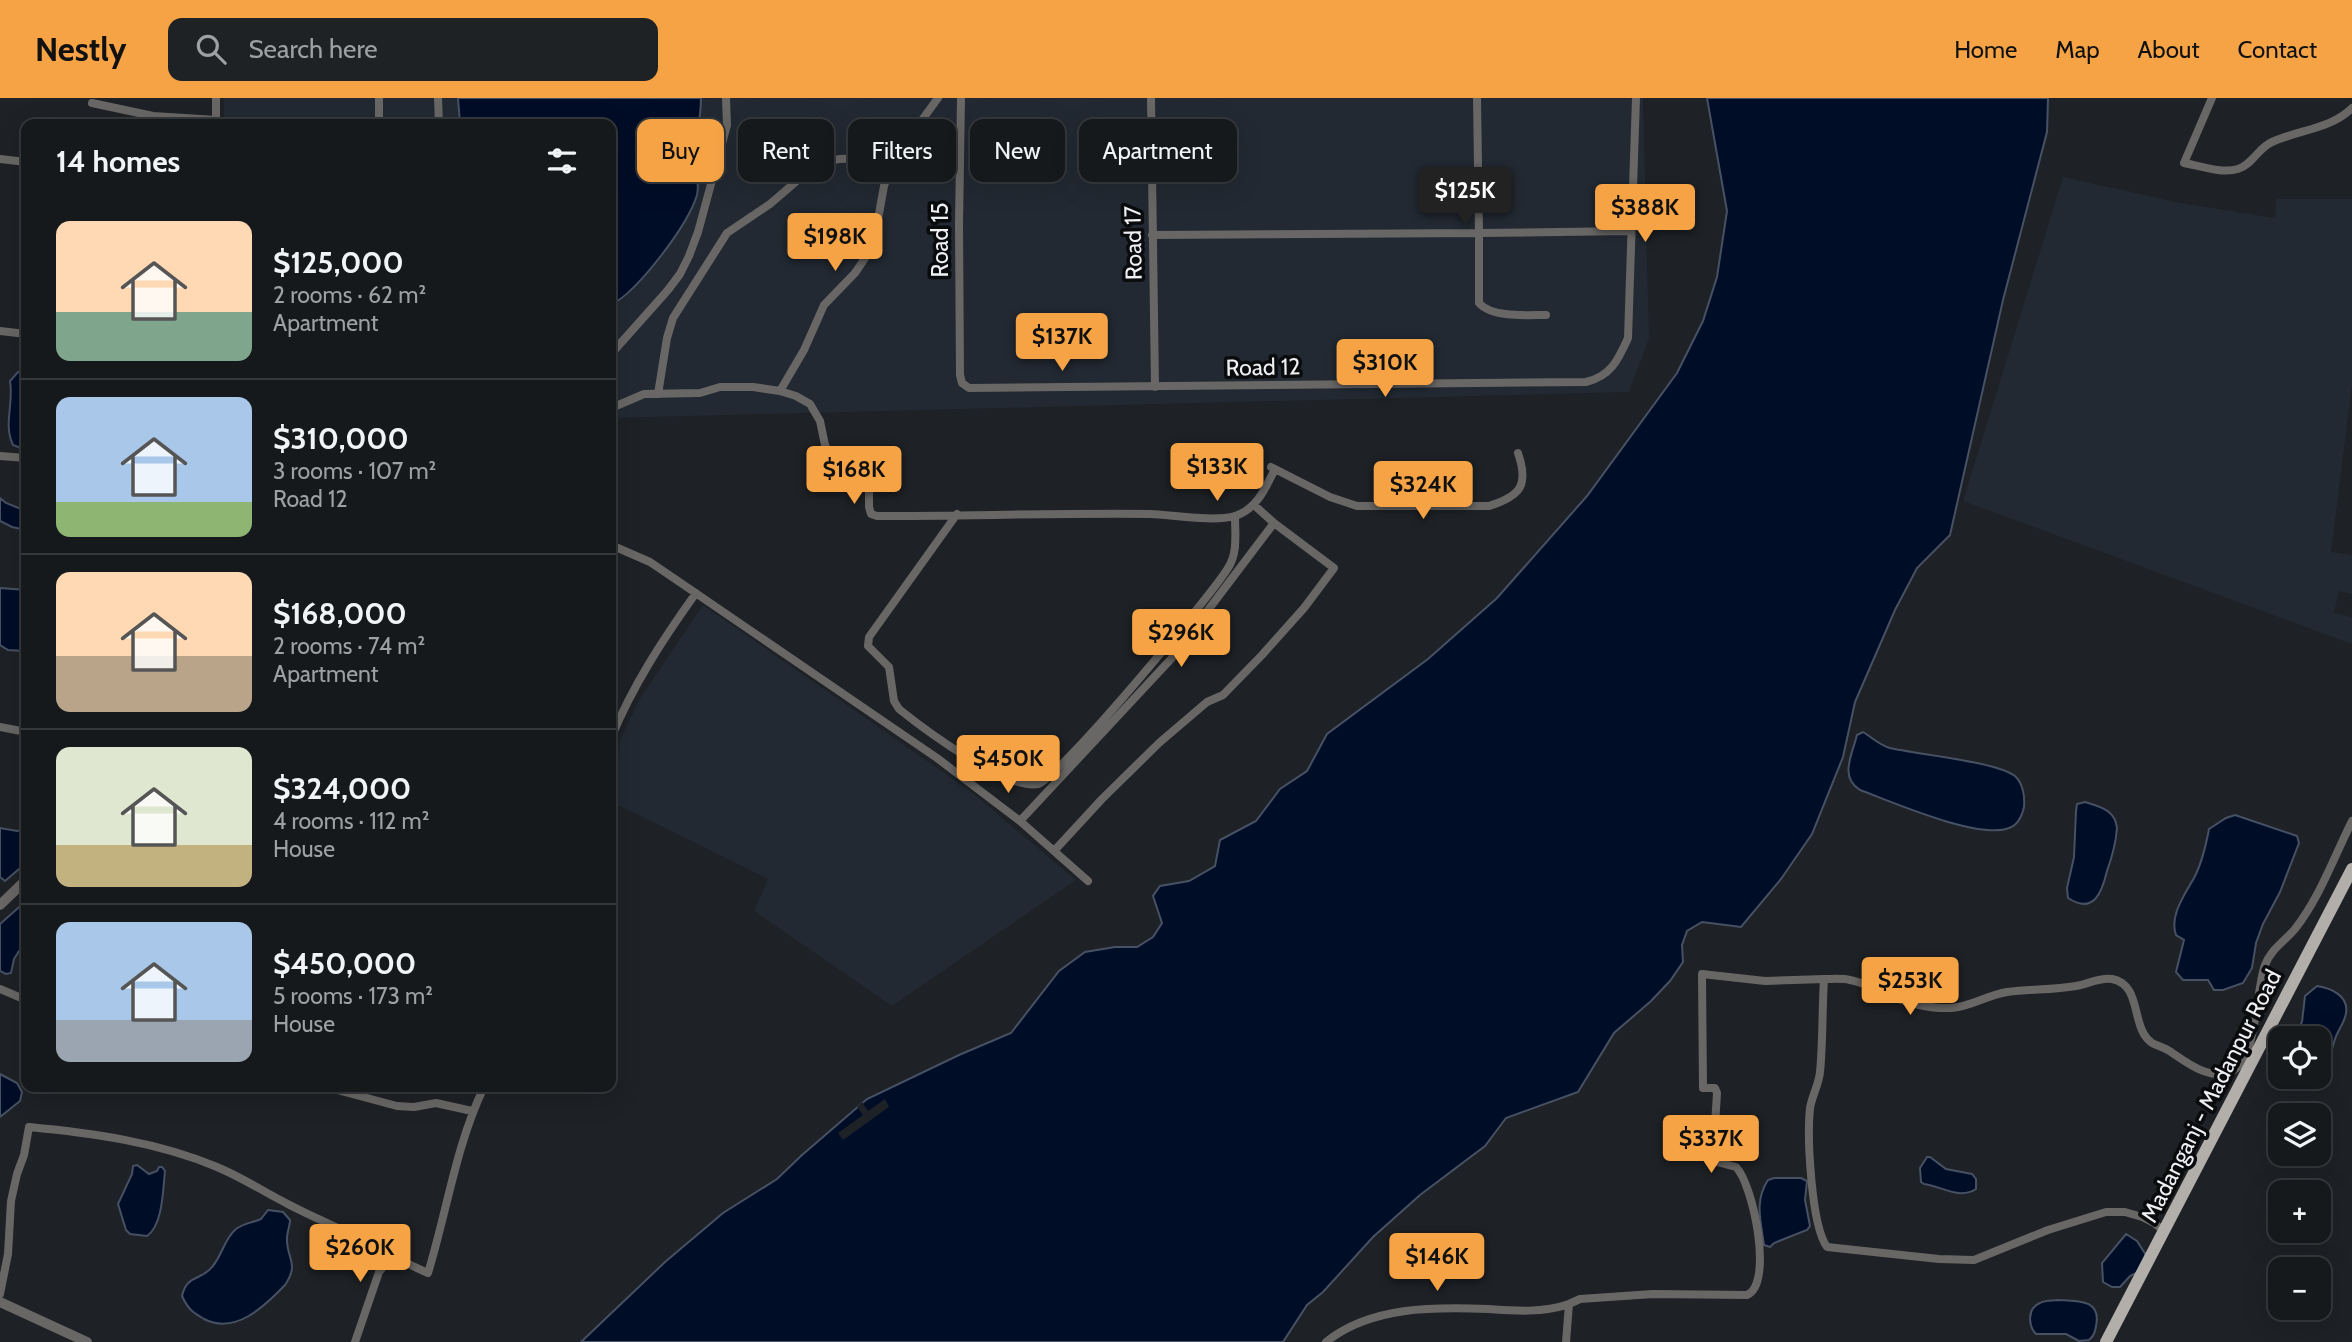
<!DOCTYPE html>
<html lang="en">
<head>
<meta charset="utf-8">
<style>
	:root { --surface:#16191c; --page:#1f2225; --text:#f1f3f6; --muted:#9ea0a3; --line:#35383b; --accent:#f5a345 }
	body { margin:0; font-family:Cabin,sans-serif; background:var(--page); color:var(--text); height:100vh; display:flex; flex-direction:column; font-size:26px; white-space:nowrap }
	* { box-sizing:border-box; margin:0 }
	p { font-size:23px; color:var(--muted) }
	.icon { flex:none; width:38px; height:38px; fill:none; stroke:currentColor; stroke-width:2; stroke-linecap:round; stroke-linejoin:round }
	.map { position:relative; flex:1; overflow:hidden }
	.sheet { position:absolute; left:21px; top:21px; width:595px; height:973px; display:flex; flex-direction:column; background:var(--surface); border-radius:14px; box-shadow:0 7px 28px #0002,0 0 0 2px var(--line) }
	.sheet>* { flex:none }
	.guide { position:absolute; left:637px; top:21px; width:665px; height:63px; display:flex; gap:14px }
	.tools { position:absolute; left:2268px; top:928px; display:grid; gap:14px }
	.tools a { display:grid; place-items:center; width:63px; height:63px; border-radius:14px; background:var(--surface); box-shadow:0 7px 28px #0002,0 0 0 2px var(--line); font-size:35px }
	.price { position:absolute; translate:-50% -60px; padding:0 16px; border-radius:7px; background:var(--accent); color:#111; font-size:23px; line-height:46px; filter:drop-shadow(0 2px 4px #0008) }
	.price::after { content:''; position:absolute; left:50%; top:42px; width:21px; height:16px; margin-left:-10px; background:inherit; clip-path:polygon(0 0,100% 0,50% 100%) }
	.price.on { background:#222; color:#fff }
	ul { padding:0; list-style:none }
	li { display:flex; align-items:center; gap:21px; height:175px; padding:0 35px }
	li+li { border-top:2px solid var(--line) }
	li span { display:grid; place-items:center; flex:none; width:196px; height:140px; border-radius:14px; color:#555 }
	li>.icon { margin-inline-start:auto }
	span .icon { width:84px; height:84px; fill:#fffc; stroke-width:1 }
	li b { font-size:30px }
	h2 { display:flex; justify-content:space-between; align-items:center; height:84px; padding:0 35px; font-size:30px }
	.tag { padding:0 24px; border-radius:14px; background:var(--surface); box-shadow:0 7px 28px #0002,0 0 0 2px var(--line); font-size:24px; line-height:63px }
	.tag.on { background:var(--accent); color:#111 }
	header { display:flex; align-items:center; gap:42px; box-sizing:border-box; height:98px; padding:0 35px; background:var(--accent); color:#111 }
	header strong { font-size:33px }
	nav { display:flex; gap:38px; margin-inline-start:auto; font-size:24px }
	.search { width:490px; height:63px; background:var(--page); display:flex; align-items:center; gap:18px; box-sizing:border-box; padding:0 24px; border-radius:14px; color:var(--muted); font-size:26px }
	.map>svg:first-child { display:block }
	.built { fill:#222932 }
	.water { fill:#000d27; stroke:#475164; stroke-width:2 }
	.pier { fill:#1e2125 }
	.lines { fill:none; stroke-linecap:round; stroke-linejoin:round }
	.minor { stroke:#696765; stroke-width:8 }
	.tertiary { stroke:#696765; stroke-width:10 }
	.primary { stroke:#b2aeaa; stroke-width:12 }
	.labels { text-anchor:middle; dominant-baseline:central; stroke-width:7; stroke-linejoin:round; paint-order:stroke }
	.street-label { font-size:23px; fill:#eef0f3; stroke:#090b0c }
</style>
</head>
<body>
<header>
<strong>Nestly</strong>
<div class="search"><svg class="icon" aria-label="search" viewBox="0 0 24 24"><circle cx="10" cy="10" r="6"/><path d="M15 15l6 6"/></svg>Search here</div>
<nav><a>Home</a><a>Map</a><a>About</a><a>Contact</a></nav>
</header>
<div class="map">
<svg width="2352" height="1244" viewBox="0 0 2352 1244">
	<rect width="100%" height="100%" fill="#1e2125"/>
	<path class="built" d="M224,0H1643L1649,240L1629,294L611,320V26H224Z
		M2063,79L2181,105L2275,120L2276,101H2352V286L2331,454L2352,457V496L2339,493L2334,515L2352,519V546L1963,403Z
		M703,507L969,692L1076,782L892,908L754,813L768,781L612,704L620,642L639,602Z"/>
	<path class="water" d="M458,0H701C701,20 696,40 695,60C695,73 700,84 697,97C688,127 638,193 611,207V26H460Z
		M1707,0H2048L2047,34L2003,202L1950,437L1917,470L1895,512L1855,604L1843,659L1812,736L1781,781L1741,829L1702,824L1687,833L1682,847L1683,864L1670,883L1651,903L1614,935L1578,994L1506,1020L1485,1048L1420,1097L1373,1139L1323,1194L1307,1207L1283,1244H581L665,1164L723,1115L777,1081L802,1057L867,1001L959,957L1011,935L1059,873L1085,854L1115,849H1137L1153,839L1162,825L1153,798L1160,788L1189,783L1215,768L1220,742L1256,723L1280,691L1307,673L1327,636L1428,561L1497,500L1587,398L1677,275L1703,223L1717,179L1727,113Z
		M18,274H26V352L13,347C3,326 14,306 10,283Z
		M0,400L6,405L26,413V432L12,429L0,423Z
		M0,490L26,492V551L24,553L8,552L0,547Z
		M1863,634C1873,640 1879,647 1890,650C1915,656 2001,664 2016,679C2023,686 2025,699 2024,709C2022,718 2018,727 2009,730C1979,742 1892,704 1860,692C1839,679 1852,657 1857,637Z
		M2085,704C2101,709 2115,712 2117,730C2116,745 2112,759 2107,773C2102,794 2094,817 2068,800L2067,790L2074,759L2076,713L2077,706Z
		M2235,717L2297,738L2299,745L2280,794L2263,826L2256,845L2252,870L2243,885L2223,892H2214L2208,882H2183L2176,874L2184,842L2176,837C2169,818 2185,796 2194,780C2202,765 2206,747 2209,731L2226,720Z
		M0,730L17,733L26,731V765L5,783L0,779Z
		M26,803V854L19,853L14,861L11,875L6,876L0,873V826Z
		M2317,888C2331,890 2349,898 2346,915C2345,924 2338,932 2335,941C2329,959 2327,986 2304,991L2297,987L2293,978H2319V940H2293L2302,924L2305,898Z
		M0,976L17,985L22,994L20,1003L0,1019Z
		M1927,1059H1930L1946,1071L1972,1076L1976,1081V1091C1959,1102 1941,1088 1924,1086L1921,1084L1920,1070Z
		M137,1067L149,1076L157,1073L159,1069H162L165,1073C163,1091 163,1127 147,1138L130,1136L126,1132L118,1106L132,1076L133,1068Z
		M1774,1080H1801L1807,1083L1805,1102L1810,1128L1807,1132L1774,1145L1770,1149L1764,1147C1761,1124 1754,1103 1768,1082Z
		M268,1112L283,1114L290,1122C290,1128 287,1134 287,1140C286,1160 300,1165 285,1187C264,1209 235,1237 204,1221C192,1214 188,1211 182,1198C187,1176 201,1183 212,1169C222,1158 224,1141 236,1131C244,1125 252,1125 261,1121Z
		M2126,1136L2137,1143L2146,1157L2140,1173L2130,1178L2120,1189H2112L2103,1184L2102,1165Z
		M2058,1202C2077,1203 2102,1201 2096,1228C2095,1234 2094,1238 2089,1242L2079,1243L2066,1236H2036C2028,1228 2027,1210 2040,1205C2045,1202 2052,1203 2058,1202Z"/>
	<path class="pier" d="M885,1001L889,1009L843,1042L838,1035L863,1017L857,1009L862,1004L868,1013Z"/>
	<g class="lines">
		<path class="minor" d="M216,0V25
			M379,0V26
			M438,0L439,26
			M961,0L959,126L960,277L962,285L969,290L1586,284C1611,278 1618,262 1628,240L1636,0
			M1151,0L1155,289
			M2212,0L2184,65C2200,68 2222,76 2238,71C2253,66 2258,50 2272,44C2298,32 2331,31 2352,10
			M92,5L153,18L216,22
			M0,61L26,64
			M1152,137L1479,135L1477,0
			M1546,217C1528,217 1492,220 1479,205V135L1630,133
			M0,233L26,236
			M611,256L668,192L680,176L689,158L698,134L727,27L726,0
			M780,293L804,252L824,207L855,175L869,154L875,138L884,88L894,59
			M658,296L667,240L673,220L727,135L770,106L806,75L824,65L839,61L894,59L908,33L917,29L938,0
			M611,308H616L644,296L700,295L720,289H753L780,293L796,298L810,306L820,323L825,347L833,362L869,378V409L871,416L877,418C968,418 1059,415 1150,416C1173,417 1214,424 1235,418C1257,411 1266,389 1275,371
			M0,358L26,360
			M1271,369L1330,399L1357,408H1489C1521,398 1529,387 1518,355
			M957,416L869,539L868,548L889,569L894,603L899,611C925,632 1006,692 1038,686C1057,682 1212,497 1228,470C1238,455 1235,435 1235,418
			M611,447L650,464L678,483L937,660L1020,723L1088,783
			M0,629L26,634
			M611,640C633,587 663,541 696,495
			M1020,723L1171,561L1274,425L1254,407
			M1054,753L1102,701L1159,645L1207,604L1223,597L1262,557L1304,510L1334,470L1274,425
			M0,891L26,902
			M326,989L397,1008L414,1009L436,1005L472,1013
			M2165,1134L2154,1125L2142,1119L2125,1114H2106L2048,1132L1974,1162L1939,1161L1827,1149C1811,1127 1807,1038 1810,1010C1812,998 1819,986 1820,974C1823,943 1822,912 1824,881C1832,881 1842,880 1850,882C1862,884 1874,890 1885,895C1906,905 1928,911 1951,910C1971,909 1987,897 2007,894C2030,891 2053,892 2076,888C2088,886 2100,879 2112,881C2143,887 2130,930 2152,945C2158,948 2165,950 2171,954C2187,965 2213,985 2234,972C2257,958 2256,891 2265,867C2271,851 2284,844 2295,831C2320,799 2334,759 2352,723
			M0,1196L8,1156L11,1103L17,1076L24,1057L29,1029C92,1035 158,1044 217,1069C241,1079 261,1092 284,1104C304,1115 326,1124 346,1134C374,1148 400,1163 428,1175C447,1113 456,1047 484,989
			M355,1244L379,1174L385,1167L398,1162
			M1326,1244C1371,1208 1434,1209 1488,1211C1515,1213 1543,1215 1569,1206
			M1566,1244L1569,1206L1580,1201L1653,1196L1747,1197C1774,1186 1753,1086 1736,1069L1717,1064L1713,1059L1717,995L1715,990H1703L1702,876L1765,883L1824,881"/>
		<path class="tertiary" d="M0,807L26,782
			M0,1204L87,1244"/>
		<path class="primary" d="M2106,1244L2352,771"/>
	</g>
	<g class="labels">
		<g class="street-label">
			<text transform="translate(940 142) rotate(-90)">Road 15</text>
			<text transform="translate(1133 145) rotate(-91)">Road 17</text>
			<text transform="translate(1263 269) rotate(-1)">Road 12</text>
			<text transform="translate(2211 998) rotate(-63)">Madanganj - Madanpur Road</text>
		</g>
	</g>
</svg>
<div class="tools">
<a><svg class="icon" aria-label="locate" viewBox="0 0 24 24"><circle cx="12" cy="12" r="6"/><path d="M12 2v4M12 18v4M2 12h4M18 12h4"/></svg></a>
<a><svg class="icon" aria-label="layers" viewBox="0 0 24 24"><path d="M12 4l9 5-9 5-9-5zM3 14l9 5 9-5"/></svg></a>
<a>+</a>
<a>−</a>
</div>
<b class="price on" style="left:1465px;top:129px">$125K</b>
<b class="price" style="left:1645px;top:146px">$388K</b>
<b class="price" style="left:835px;top:175px">$198K</b>
<b class="price" style="left:1062px;top:275px">$137K</b>
<b class="price" style="left:1385px;top:301px">$310K</b>
<b class="price" style="left:1217px;top:405px">$133K</b>
<b class="price" style="left:854px;top:408px">$168K</b>
<b class="price" style="left:1423px;top:423px">$324K</b>
<b class="price" style="left:1181px;top:571px">$296K</b>
<b class="price" style="left:1008px;top:697px">$450K</b>
<b class="price" style="left:1910px;top:919px">$253K</b>
<b class="price" style="left:1711px;top:1077px">$337K</b>
<b class="price" style="left:360px;top:1186px">$260K</b>
<b class="price" style="left:1437px;top:1195px">$146K</b>
<div class="guide">
<a class="tag on">Buy</a>
<a class="tag">Rent</a>
<a class="tag">Filters</a>
<a class="tag">New</a>
<a class="tag">Apartment</a>
</div>
<section class="sheet">
<h2>14 homes<svg class="icon" aria-label="filters" viewBox="0 0 24 24"><path d="M4 7h16M4 17h16"/><circle cx="9" cy="7" r="2"/><circle cx="15" cy="17" r="2"/></svg></h2>
<ul>
<li><span style="background:linear-gradient(#ffd9b3 65%,#7fa58c 0)"><svg class="icon" aria-label="home" viewBox="0 0 24 24"><path d="M3 11l9-7 9 7M6 9v11h12V9"/></svg></span><div><b>$125,000</b><p>2 rooms · 62 m²</p><p>Apartment</p></div></li>
<li><span style="background:linear-gradient(#a9c7e8 75%,#8fb573 0)"><svg class="icon" aria-label="home" viewBox="0 0 24 24"><path d="M3 11l9-7 9 7M6 9v11h12V9"/></svg></span><div><b>$310,000</b><p>3 rooms · 107 m²</p><p>Road 12</p></div></li>
<li><span style="background:linear-gradient(#ffd9b3 60%,#b9a48a 0)"><svg class="icon" aria-label="home" viewBox="0 0 24 24"><path d="M3 11l9-7 9 7M6 9v11h12V9"/></svg></span><div><b>$168,000</b><p>2 rooms · 74 m²</p><p>Apartment</p></div></li>
<li><span style="background:linear-gradient(#dfe7d0 70%,#c2b280 0)"><svg class="icon" aria-label="home" viewBox="0 0 24 24"><path d="M3 11l9-7 9 7M6 9v11h12V9"/></svg></span><div><b>$324,000</b><p>4 rooms · 112 m²</p><p>House</p></div></li>
<li><span style="background:linear-gradient(#a9c7e8 70%,#9aa5b1 0)"><svg class="icon" aria-label="home" viewBox="0 0 24 24"><path d="M3 11l9-7 9 7M6 9v11h12V9"/></svg></span><div><b>$450,000</b><p>5 rooms · 173 m²</p><p>House</p></div></li>
</ul>
</section>
</div>
</body>
</html>
